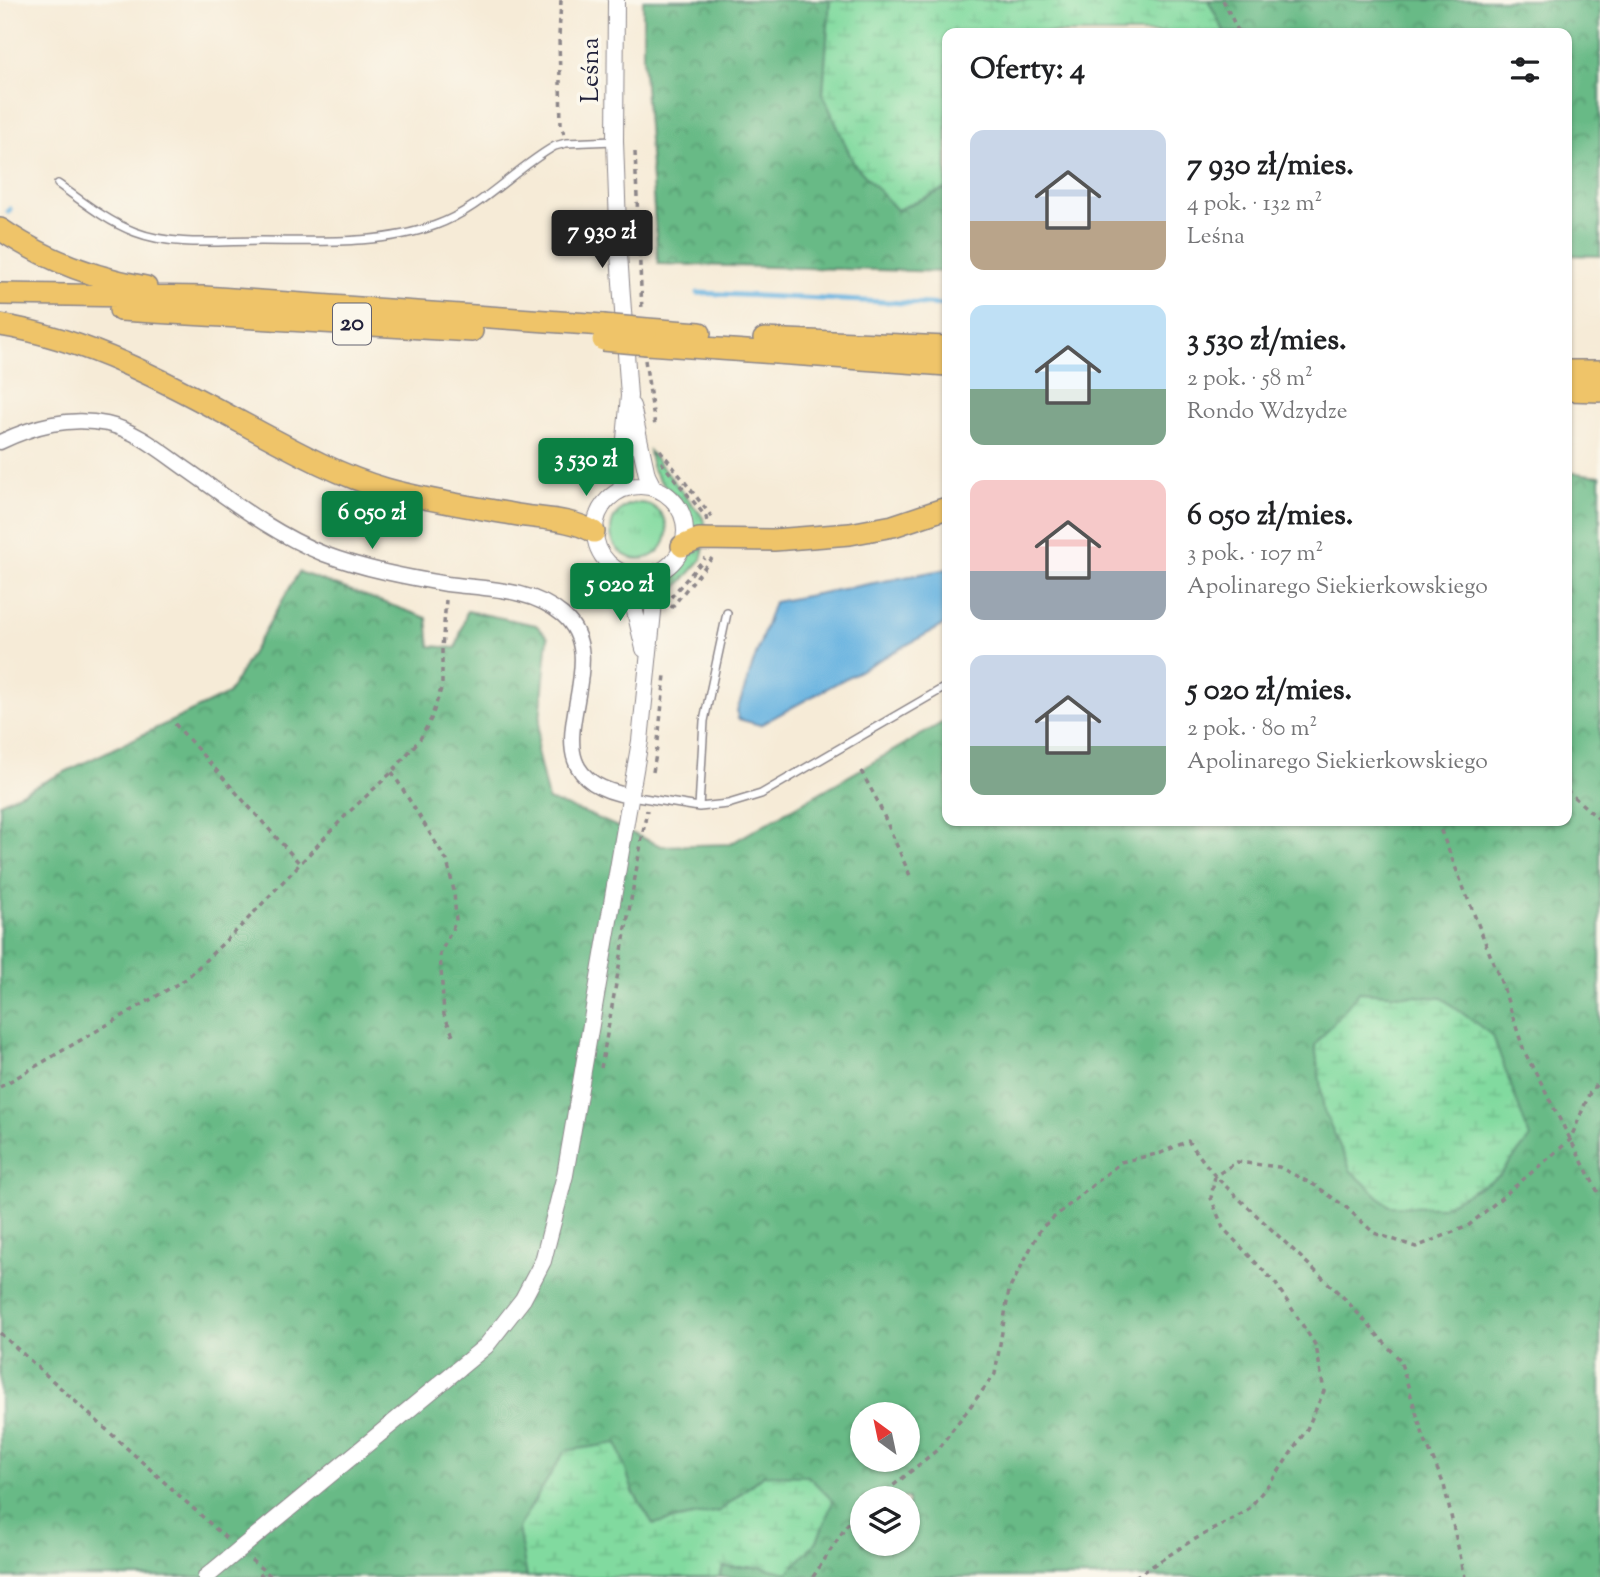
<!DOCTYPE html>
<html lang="pl">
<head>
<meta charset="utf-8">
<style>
	:root { --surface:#fff; --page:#f2f2f2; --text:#202124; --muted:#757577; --accent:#0b8043 }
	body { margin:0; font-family:"Sorts Mill Goudy",serif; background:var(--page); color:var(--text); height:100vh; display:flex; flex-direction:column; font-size:26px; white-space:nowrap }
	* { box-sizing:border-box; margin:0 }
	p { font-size:23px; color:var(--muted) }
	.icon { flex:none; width:38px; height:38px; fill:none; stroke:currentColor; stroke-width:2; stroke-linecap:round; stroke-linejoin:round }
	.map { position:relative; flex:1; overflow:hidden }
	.details { position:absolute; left:942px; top:28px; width:630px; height:798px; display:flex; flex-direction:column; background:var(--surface); border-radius:14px; box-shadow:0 2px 5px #0004 }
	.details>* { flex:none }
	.needle { width:46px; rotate:327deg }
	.buttons { position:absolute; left:850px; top:1402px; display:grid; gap:14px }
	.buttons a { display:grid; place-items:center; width:70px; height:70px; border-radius:50%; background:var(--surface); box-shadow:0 2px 5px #0004; font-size:35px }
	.price { position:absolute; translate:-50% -60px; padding:0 16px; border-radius:7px; background:var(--accent); color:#fff; font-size:23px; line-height:46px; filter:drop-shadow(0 2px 4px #0008) }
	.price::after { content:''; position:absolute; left:50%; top:42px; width:21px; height:16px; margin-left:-10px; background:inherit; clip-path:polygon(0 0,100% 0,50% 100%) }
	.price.selected { background:#222; color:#fff }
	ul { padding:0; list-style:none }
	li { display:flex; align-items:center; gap:21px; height:175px; padding:0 28px }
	li span { display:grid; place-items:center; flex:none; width:196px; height:140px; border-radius:14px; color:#555 }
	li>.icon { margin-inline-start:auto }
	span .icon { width:84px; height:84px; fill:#fffc; stroke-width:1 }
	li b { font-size:30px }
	h2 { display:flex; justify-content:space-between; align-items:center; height:84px; padding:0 28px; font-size:30px }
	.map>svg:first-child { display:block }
	.grass { fill:url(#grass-tufts); stroke:#527e6d; stroke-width:2 }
	.forest { fill:url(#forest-crowns); stroke:#456e60; stroke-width:2; fill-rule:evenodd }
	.wetland { fill:url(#wetland-marsh); stroke:#527e6d; stroke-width:2 }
	.water { fill:#67b3e0; stroke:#446a8e; stroke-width:2 }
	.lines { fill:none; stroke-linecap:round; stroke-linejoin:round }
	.stream { stroke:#67b3e0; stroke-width:5 }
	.service-casing { stroke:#8c8689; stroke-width:10 }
	.minor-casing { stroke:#8c8689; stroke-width:17 }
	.tertiary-casing { stroke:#8c8689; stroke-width:18 }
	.primary-casing { stroke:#8c8689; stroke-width:24 }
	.path { stroke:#8c8689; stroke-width:3.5; stroke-dasharray:5 5; stroke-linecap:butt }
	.service { stroke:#fff; stroke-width:7 }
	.minor { stroke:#fff; stroke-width:14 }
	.tertiary { stroke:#fff; stroke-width:16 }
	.primary { stroke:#efc469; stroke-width:21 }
	.primary-bridge-casing { stroke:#8c8689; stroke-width:24; stroke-linecap:butt }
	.primary-bridge { stroke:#efc469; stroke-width:21 }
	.labels { text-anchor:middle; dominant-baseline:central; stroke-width:7; stroke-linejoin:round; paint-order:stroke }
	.shield { fill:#fbf7ec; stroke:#636270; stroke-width:2 }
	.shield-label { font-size:24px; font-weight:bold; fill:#22223b }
	.street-label { font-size:26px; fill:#22223b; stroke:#fbf7ec }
</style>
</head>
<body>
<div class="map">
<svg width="1600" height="1577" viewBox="0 0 1600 1577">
	<defs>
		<pattern id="grass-tufts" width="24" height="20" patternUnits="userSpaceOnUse" patternTransform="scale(1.75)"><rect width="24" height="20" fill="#81da9f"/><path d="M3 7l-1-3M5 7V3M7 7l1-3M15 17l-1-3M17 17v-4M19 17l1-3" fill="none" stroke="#6fbb8a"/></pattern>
		<pattern id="forest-crowns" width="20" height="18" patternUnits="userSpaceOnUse" patternTransform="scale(1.75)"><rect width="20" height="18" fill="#68ba86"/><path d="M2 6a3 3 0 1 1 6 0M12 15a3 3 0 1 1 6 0" fill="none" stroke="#55976f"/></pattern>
		<pattern id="wetland-marsh" width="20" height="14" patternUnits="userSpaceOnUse" patternTransform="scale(1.75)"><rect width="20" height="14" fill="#81da9f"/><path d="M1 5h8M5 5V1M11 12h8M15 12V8" fill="none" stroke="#6fbb8a"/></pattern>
	</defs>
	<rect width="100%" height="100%" fill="#fbf7ec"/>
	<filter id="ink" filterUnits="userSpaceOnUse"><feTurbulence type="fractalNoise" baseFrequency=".0143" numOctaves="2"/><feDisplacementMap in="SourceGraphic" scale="14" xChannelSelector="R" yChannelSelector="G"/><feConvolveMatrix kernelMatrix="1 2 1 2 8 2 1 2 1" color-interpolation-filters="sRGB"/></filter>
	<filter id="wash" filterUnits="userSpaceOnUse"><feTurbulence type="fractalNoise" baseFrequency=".00686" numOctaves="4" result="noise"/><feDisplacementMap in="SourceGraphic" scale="28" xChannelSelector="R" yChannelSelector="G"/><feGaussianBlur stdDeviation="1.57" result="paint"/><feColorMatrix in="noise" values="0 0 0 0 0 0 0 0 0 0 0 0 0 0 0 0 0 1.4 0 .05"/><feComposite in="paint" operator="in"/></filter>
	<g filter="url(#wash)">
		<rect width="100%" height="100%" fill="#f6ebd7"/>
		<path class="grass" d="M649,451L701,515L705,522L704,529L691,528C686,492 668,497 655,473C651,467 650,459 649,451Z
			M611 531a28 28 0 1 1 56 0a28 28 0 1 1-56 0Z
			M704,547L701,560L659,607L664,577C680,566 686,554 704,547Z"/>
		<path class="forest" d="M643,0H830L823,94L897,210L947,188V272L658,264L643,58Z
			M1208,0H1600V256L1566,255V33H1225Z
			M1566,472L1600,476V1577H719L723,1567H762L763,1475L720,1511L653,1524L633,1492L616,1444L519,1527L527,1577H0V803L228,694L299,572L427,618L430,646L456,648L467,611L536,625L548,637L537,751L548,800L588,814L661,846L730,844L947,720V821H1566ZM863,1414H908V1460H863ZM863,1498H908V1544H863Z"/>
		<path class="wetland" d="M830,0H1208L1225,33H947V188L897,210L854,164L823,94Z
			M1359,992L1442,998L1493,1036L1530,1138L1499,1176L1443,1207L1389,1206L1351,1171L1324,1111L1315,1045Z
			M617,1443L633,1492L653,1524L720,1511L763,1475L808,1476L833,1501L817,1541L787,1573L762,1567H723L719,1577H527L518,1528L565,1451Z"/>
		<path class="water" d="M947,569V623L760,725L738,719L737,711L774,602Z"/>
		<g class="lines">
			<path class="stream" d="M8,212L10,209
				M698,293L947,305"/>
		</g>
	</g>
	<g filter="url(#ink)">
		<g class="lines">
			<g class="service-casing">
				<path id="service" d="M58,184C82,201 106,221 135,232C174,247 220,241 261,241C318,241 382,245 436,225C481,209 514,169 555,146L566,143L614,141
					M631,796L699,807L728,804L761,794L947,686
					M699,807L704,721L727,613"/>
			</g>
			<g class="minor-casing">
				<path id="minor" d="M0,442C34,426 69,416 107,424C138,431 163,453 189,471C233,502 274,534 324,554C364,569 406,577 447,584C486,589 532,588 563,615C623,667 510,776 631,796"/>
			</g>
			<g class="tertiary-casing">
				<path id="tertiary" d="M616,0L615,141L619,254L629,396L625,439V475L620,490
					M632,406L647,475L653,487
					M595 531a45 45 0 1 1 90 0a45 45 0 1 1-90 0Z
					M626,574L644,649
					M206,1577L486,1346L523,1299L543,1261L565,1175L640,741L657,572"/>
			</g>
			<g class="primary-casing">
				<path id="primary" d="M0,229C44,259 94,278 146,287
					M0,294L204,297L603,325
					M120,310L472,331
					M0,325C88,339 169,383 246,425C291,449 337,475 386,489C425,500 472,507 512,514C538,519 571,518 594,532
					M647,329L700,333
					M764,339L947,347
					M647,344L947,365
					M1566,371H1600
					M1566,390L1600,391
					M682,546L699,539L774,540L850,534L893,526L947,508"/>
			</g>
			<path class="path" d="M561,0L559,36L561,125L564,134
				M1223,0L1239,33
				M635,152L642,311
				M645,360L655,426
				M660,450L715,521
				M661,462L706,517L707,522
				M671,597L705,558
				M671,608L712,558
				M175,724L301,865
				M658,741L665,675
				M861,771L877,800L911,878
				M392,772L447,861L454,891L456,921L440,954L444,1015L454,1037
				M653,772L657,748
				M1566,790L1600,820
				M1437,821L1503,987L1524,1051L1600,1196
				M601,1068L647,810
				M0,1087L186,979L244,923L346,815L392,772L420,739L431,719L442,686V648L446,600
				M0,1333L227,1539
				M878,1498L937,1450L995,1374L1009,1290L1041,1228L1121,1162L1161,1153L1188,1141L1215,1176L1345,1299L1400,1360L1424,1438L1444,1485L1465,1577
				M251,1560L272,1577
				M259,1577L265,1571
				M813,1577L851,1519L863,1510
				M1135,1577L1188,1543L1247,1511L1276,1475L1307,1429L1324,1391L1316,1346L1276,1284L1223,1228L1211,1198L1215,1176L1237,1162L1279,1167L1316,1186L1347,1208L1374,1233L1416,1247L1468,1226L1570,1140L1590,1092L1600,1081"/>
			<use href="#service" class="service"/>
			<use href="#minor" class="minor"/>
			<use href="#tertiary" class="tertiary"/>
			<use href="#primary" class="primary"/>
			<g class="primary-bridge-casing">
				<path id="primary-bridge" d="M603,325L647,329
					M603,340L647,344"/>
			</g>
			<use href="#primary-bridge" class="primary-bridge"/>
		</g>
	</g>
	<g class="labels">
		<rect class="shield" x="333" y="303.5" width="38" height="41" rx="5"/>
		<g class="shield-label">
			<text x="352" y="324">20</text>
		</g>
		<g class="street-label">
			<text transform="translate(591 70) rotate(-90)">Leśna</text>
		</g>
	</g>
</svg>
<div class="buttons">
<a><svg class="needle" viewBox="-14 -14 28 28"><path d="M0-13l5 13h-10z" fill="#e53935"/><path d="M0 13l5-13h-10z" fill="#757577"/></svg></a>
<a><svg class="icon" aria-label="layers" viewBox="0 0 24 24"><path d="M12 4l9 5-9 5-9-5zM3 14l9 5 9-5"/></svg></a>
</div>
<b class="price selected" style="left:602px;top:270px">7 930 zł</b>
<b class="price" style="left:586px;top:498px">3 530 zł</b>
<b class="price" style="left:372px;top:551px">6 050 zł</b>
<b class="price" style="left:620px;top:623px">5 020 zł</b>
<section class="details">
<h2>Oferty: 4<svg class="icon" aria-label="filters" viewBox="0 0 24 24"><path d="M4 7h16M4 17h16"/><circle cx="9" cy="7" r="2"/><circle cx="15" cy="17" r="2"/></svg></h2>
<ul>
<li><span style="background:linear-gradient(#c9d6e8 65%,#b9a48a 0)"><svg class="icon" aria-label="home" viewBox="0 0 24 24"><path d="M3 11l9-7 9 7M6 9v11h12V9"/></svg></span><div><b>7 930 zł/mies.</b><p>4 pok. · 132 m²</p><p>Leśna</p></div></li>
<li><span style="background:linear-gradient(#bfe0f5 60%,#7fa58c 0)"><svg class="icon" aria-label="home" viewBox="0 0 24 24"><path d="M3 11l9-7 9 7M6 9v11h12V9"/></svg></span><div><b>3 530 zł/mies.</b><p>2 pok. · 58 m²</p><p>Rondo Wdzydze</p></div></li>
<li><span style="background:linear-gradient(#f6c9c9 65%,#9aa5b1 0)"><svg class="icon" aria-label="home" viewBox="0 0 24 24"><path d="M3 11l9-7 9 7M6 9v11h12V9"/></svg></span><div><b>6 050 zł/mies.</b><p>3 pok. · 107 m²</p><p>Apolinarego Siekierkowskiego</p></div></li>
<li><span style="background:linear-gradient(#c9d6e8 65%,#7fa58c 0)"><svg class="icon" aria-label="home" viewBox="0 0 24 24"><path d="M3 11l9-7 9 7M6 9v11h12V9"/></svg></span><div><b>5 020 zł/mies.</b><p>2 pok. · 80 m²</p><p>Apolinarego Siekierkowskiego</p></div></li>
</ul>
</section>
</div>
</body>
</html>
